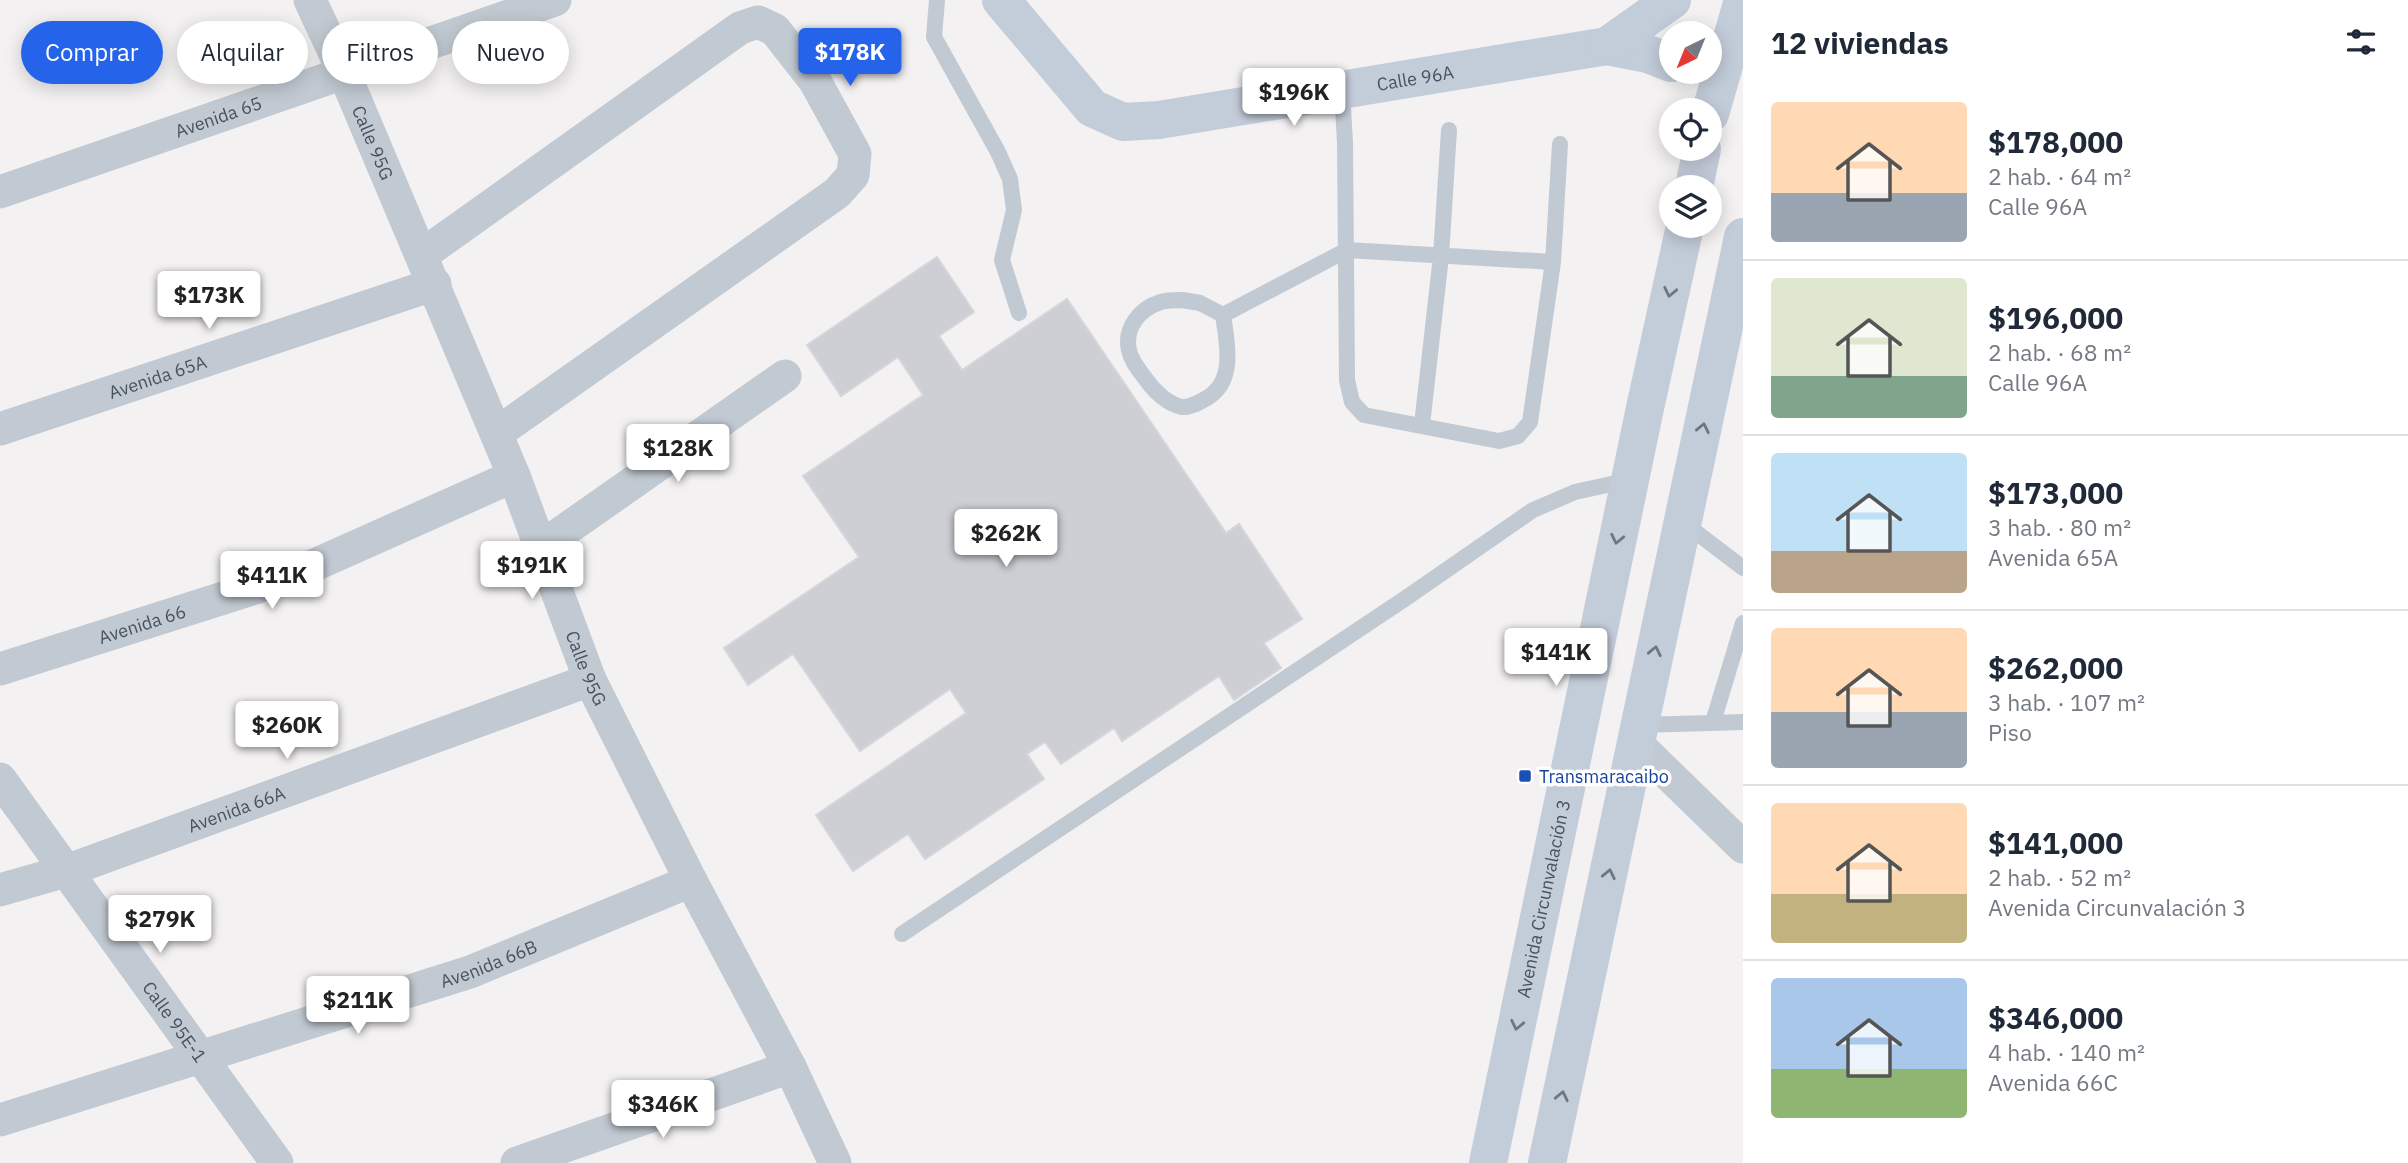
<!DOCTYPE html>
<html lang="es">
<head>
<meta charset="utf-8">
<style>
	:root { --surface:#fff; --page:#f6f6f7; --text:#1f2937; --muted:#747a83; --line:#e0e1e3; --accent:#2563eb }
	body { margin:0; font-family:"IBM Plex Sans",sans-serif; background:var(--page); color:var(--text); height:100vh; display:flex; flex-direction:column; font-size:26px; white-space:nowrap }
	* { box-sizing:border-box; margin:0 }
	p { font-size:23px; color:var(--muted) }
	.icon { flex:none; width:38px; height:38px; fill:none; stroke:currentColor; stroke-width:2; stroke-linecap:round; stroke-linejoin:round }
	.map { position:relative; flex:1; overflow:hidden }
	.details { display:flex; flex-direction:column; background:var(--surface); width:665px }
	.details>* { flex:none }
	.guide { position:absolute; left:21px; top:21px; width:665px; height:63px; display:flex; gap:14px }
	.needle { width:46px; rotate:223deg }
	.tools { position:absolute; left:1659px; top:21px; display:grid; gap:14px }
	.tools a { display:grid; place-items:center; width:63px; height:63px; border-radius:50%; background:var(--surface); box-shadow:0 4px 18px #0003; font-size:35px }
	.price { position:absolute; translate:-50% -60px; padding:0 16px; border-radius:7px; background:#fff; color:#222; font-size:23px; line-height:46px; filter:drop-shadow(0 2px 4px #0008) }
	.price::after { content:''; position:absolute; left:50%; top:42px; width:21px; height:16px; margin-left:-10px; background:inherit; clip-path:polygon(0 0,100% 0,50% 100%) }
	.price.current { background:var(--accent); color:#fff }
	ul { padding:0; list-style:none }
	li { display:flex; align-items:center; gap:21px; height:175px; padding:0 28px }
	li+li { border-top:2px solid var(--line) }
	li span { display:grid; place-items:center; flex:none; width:196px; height:140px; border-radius:7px; color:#555 }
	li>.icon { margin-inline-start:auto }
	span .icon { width:84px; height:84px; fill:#fffc; stroke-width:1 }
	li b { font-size:30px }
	h2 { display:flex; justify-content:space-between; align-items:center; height:84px; padding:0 28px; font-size:30px }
	.chip { padding:0 24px; border-radius:32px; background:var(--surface); box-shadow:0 4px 18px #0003; font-size:24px; line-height:63px }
	.chip.current { background:var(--accent); color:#fff }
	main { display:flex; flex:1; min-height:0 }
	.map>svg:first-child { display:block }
	.building { fill:#cdcfd5; stroke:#d5d6dc; stroke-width:2 }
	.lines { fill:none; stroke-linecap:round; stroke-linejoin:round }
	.lane { stroke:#c1c9d2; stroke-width:16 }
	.street { stroke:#c1c9d2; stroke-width:33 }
	.secondary { stroke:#c3ccd9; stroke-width:38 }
	.oneway { stroke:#6d7784 }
	.transit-dot { fill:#1a4fb4; stroke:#fff; stroke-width:2.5 }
	.labels { text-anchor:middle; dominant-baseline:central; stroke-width:7; stroke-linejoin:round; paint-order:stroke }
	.street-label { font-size:18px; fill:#48525f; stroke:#fff }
	.transit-label { font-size:18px; fill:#164399; stroke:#fff; text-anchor:start }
</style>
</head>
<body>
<main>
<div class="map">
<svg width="1743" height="1163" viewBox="0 0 1743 1163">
	<rect width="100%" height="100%" fill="#f3f1f1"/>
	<path class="building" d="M937,257L974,312L939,336L962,370L1067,299L1226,533L1239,524L1302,619L1264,643L1281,668L1234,700L1219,676L1122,741L1114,728L1061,764L1045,742L1027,754L1044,779L925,859L908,834L853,871L816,815L966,713L950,689L860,751L793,654L748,685L724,648L859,557L803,476L923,395L898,357L841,396L807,345Z"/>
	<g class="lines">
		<path class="lane" d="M937,0L934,37L998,152L1010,179L1014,210L1002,260L1019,313
			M1553,262L1560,144
			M1182,300L1200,303L1223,315C1227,343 1236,381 1207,398C1200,402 1190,408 1182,407C1167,404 1153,390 1145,378C1139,370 1131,361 1129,350C1124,328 1140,308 1161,302C1167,300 1176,300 1182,300Z
			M1223,315L1347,250L1553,262L1530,422L1518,436L1499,441L1364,415L1352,402L1347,380L1345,143L1342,90
			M1422,425L1441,256L1449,130
			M1684,523L1743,568
			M1713,722L1743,623
			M1640,725L1743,722
			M902,934L1406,598L1533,510L1575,492L1630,480"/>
		<g class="street">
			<path id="s1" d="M310,0L344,73L514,476L590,680L691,881L790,1067L835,1163"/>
			<path id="s2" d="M0,192L555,0"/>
			<path d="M422,255L740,28L758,22L775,30L815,81L855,154L853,175L837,193L497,433"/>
			<path id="s3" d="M0,429L435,284"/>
			<path d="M541,547L785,376"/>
			<path id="s4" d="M0,669L283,579L514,476"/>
			<path d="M1636,743L1743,847"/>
			<path id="s5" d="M0,779L277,1163"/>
			<path id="s6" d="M0,890L66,871L590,680"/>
			<path id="s7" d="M0,1120L470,972L691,881"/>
			<path d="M517,1163L790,1067"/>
		</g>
		<g class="secondary">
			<path id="s8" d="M1001,0L1092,108L1123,122L1159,120L1607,46L1648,54L1671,63"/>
			<path d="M1607,46L1672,0"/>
			<path d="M1710,114L1743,0"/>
			<path d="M1694,187L1702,149"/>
			<path id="s9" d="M1488,1163L1645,408L1685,226"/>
			<path d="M1547,1163L1743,237"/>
		</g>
	</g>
	<defs><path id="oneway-chevron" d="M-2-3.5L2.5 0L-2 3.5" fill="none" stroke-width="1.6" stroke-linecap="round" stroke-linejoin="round" transform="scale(1.75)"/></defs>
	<g class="oneway">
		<use href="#oneway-chevron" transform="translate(1670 292) rotate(102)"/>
		<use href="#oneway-chevron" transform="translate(1703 428) rotate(-78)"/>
		<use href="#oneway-chevron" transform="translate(1617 539) rotate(102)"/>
		<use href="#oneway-chevron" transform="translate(1655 651) rotate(-78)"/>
		<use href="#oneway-chevron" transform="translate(1609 874) rotate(-78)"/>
		<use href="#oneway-chevron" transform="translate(1517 1025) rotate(102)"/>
		<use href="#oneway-chevron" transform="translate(1562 1096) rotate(-78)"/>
	</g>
	<rect class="transit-dot" x="1518" y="769" width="14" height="14" rx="3.5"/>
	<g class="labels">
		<g class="street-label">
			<text stroke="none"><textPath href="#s8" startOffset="471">Calle 96A</textPath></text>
			<text stroke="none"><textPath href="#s2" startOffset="231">Avenida 65</textPath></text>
			<text stroke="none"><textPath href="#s1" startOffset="156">Calle 95G</textPath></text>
			<text stroke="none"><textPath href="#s3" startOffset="166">Avenida 65A</textPath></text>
			<text stroke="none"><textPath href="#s4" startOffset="149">Avenida 66</textPath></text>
			<text stroke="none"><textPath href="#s1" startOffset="723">Calle 95G</textPath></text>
			<text stroke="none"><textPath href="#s6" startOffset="250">Avenida 66A</textPath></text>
			<text stroke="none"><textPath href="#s9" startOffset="270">Avenida Circunvalación 3</textPath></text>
			<text stroke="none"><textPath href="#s7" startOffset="513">Avenida 66B</textPath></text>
			<text stroke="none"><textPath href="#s5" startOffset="299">Calle 95E-1</textPath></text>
		</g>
		<g class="transit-label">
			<text x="1539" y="776">Transmaracaibo</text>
		</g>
	</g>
</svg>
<div class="tools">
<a><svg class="needle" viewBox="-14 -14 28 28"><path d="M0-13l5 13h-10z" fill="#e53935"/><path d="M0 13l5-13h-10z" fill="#747a83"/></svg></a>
<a><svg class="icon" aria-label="locate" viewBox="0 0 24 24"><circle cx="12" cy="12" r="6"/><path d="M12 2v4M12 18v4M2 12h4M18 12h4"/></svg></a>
<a><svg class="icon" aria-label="layers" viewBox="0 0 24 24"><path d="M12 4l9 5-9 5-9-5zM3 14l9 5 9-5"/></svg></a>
</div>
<b class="price current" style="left:850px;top:88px">$178K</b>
<b class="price" style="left:1294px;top:128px">$196K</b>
<b class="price" style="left:209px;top:331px">$173K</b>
<b class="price" style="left:678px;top:484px">$128K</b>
<b class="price" style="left:1006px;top:569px">$262K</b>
<b class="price" style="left:532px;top:601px">$191K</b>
<b class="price" style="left:272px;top:611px">$411K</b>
<b class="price" style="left:1556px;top:688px">$141K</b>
<b class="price" style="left:287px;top:761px">$260K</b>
<b class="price" style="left:160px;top:955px">$279K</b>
<b class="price" style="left:358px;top:1036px">$211K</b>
<b class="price" style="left:663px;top:1140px">$346K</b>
<div class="guide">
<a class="chip current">Comprar</a>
<a class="chip">Alquilar</a>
<a class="chip">Filtros</a>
<a class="chip">Nuevo</a>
</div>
</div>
<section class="details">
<h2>12 viviendas<svg class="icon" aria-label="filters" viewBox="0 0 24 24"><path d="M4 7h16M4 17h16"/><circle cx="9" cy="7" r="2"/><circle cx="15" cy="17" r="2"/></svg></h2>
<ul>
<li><span style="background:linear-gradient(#ffd9b3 65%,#9aa5b1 0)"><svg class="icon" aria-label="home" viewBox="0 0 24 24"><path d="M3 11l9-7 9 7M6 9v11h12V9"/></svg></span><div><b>$178,000</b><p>2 hab. · 64 m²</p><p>Calle 96A</p></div></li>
<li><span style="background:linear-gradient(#dfe7d0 70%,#7fa58c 0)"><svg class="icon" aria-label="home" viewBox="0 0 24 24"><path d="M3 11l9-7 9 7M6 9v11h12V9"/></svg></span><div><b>$196,000</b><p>2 hab. · 68 m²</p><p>Calle 96A</p></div></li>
<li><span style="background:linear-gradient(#bfe0f5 70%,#b9a48a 0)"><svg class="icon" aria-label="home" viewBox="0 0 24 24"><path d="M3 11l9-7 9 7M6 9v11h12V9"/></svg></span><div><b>$173,000</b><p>3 hab. · 80 m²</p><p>Avenida 65A</p></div></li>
<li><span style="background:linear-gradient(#ffd9b3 60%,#9aa5b1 0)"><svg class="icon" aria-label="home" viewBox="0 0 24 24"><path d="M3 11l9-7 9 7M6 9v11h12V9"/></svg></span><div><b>$262,000</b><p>3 hab. · 107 m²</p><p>Piso</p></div></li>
<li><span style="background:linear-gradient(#ffd9b3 65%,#c2b280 0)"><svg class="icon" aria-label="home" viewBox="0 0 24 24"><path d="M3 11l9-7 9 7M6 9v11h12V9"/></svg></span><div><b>$141,000</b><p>2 hab. · 52 m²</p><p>Avenida Circunvalación 3</p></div></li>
<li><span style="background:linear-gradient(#a9c7e8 65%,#8fb573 0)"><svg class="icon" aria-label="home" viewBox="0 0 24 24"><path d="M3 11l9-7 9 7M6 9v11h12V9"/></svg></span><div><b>$346,000</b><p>4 hab. · 140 m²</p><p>Avenida 66C</p></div></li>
</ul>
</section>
</main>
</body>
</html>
